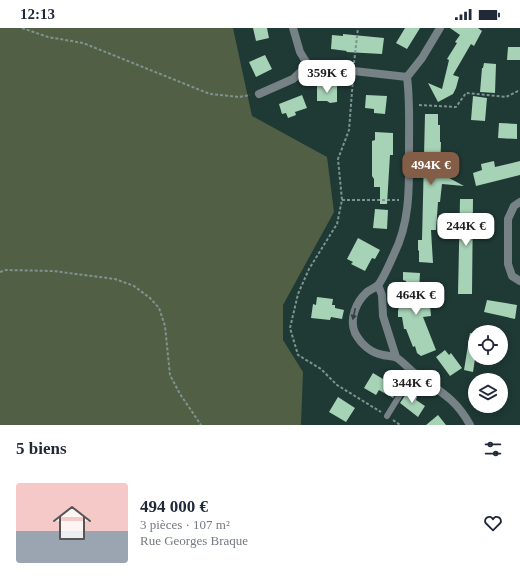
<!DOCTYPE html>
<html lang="fr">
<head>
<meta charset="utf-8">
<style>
	:root { --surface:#fff; --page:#f6f6f7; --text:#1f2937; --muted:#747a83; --line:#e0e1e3; --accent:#835d46 }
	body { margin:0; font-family:Georgia,serif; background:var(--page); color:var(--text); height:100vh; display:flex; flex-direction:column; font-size:15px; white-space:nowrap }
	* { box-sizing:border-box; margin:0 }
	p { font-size:13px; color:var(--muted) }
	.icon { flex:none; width:22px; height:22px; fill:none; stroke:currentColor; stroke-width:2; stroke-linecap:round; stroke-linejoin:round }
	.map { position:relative; height:397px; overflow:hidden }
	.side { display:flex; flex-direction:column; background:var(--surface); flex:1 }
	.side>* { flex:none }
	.fabs { position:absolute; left:468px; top:297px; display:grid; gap:8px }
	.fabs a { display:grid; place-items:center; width:40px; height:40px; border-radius:50%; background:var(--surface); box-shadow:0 2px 10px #0003; font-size:20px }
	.price { position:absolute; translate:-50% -34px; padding:0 9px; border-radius:8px; background:#fff; color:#222; font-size:13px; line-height:26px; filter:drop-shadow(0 1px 2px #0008) }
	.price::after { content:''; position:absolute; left:50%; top:24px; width:12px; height:9px; margin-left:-6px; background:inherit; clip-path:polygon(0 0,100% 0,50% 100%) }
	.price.current { background:var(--accent); color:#fff }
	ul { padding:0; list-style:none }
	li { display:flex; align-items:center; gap:12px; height:100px; padding:0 16px }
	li+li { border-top:1px solid var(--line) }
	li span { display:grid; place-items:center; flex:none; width:112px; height:80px; border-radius:4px; color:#555 }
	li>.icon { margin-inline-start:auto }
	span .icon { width:48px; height:48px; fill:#fffc; stroke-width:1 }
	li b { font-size:17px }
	h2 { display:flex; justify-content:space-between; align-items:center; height:48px; padding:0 16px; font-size:17px }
	.status { display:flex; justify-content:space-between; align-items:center; height:28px; padding:0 20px; background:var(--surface); direction:ltr }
	.status svg { height:11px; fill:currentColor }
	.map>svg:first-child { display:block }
	.green { fill:#516045 }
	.building { fill:#a6d2b6 }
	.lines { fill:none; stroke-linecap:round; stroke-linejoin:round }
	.path { stroke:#7e9390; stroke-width:2; stroke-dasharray:3 2; stroke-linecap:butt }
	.service { stroke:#768285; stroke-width:6 }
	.minor { stroke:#768285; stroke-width:8 }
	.oneway { fill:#354141 }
</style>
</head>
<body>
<div class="status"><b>12:13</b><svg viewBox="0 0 49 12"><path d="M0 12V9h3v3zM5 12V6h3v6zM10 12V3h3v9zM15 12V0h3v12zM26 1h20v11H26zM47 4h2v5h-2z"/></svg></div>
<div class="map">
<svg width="520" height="397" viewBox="0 0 520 397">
	<rect width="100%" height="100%" fill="#1f3935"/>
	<path class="green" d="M0,0H233L252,88L327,129L334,184L283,277V312L303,344L301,397H0Z"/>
	<path class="building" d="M253,0H267L269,10L256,13Z
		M405,0H420L407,21L396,15Z
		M450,0H478L482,3L474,18L471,16L453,47L459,49L456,60L453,66L438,74L428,55L442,61L449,32L447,31L457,15L455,14L460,7Z
		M343,6L384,10L382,26L346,24L347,23L331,21L332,7L343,8Z
		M508,19H520V32H507Z
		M265,27L272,41L256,49L249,34Z
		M484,35L496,36L495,65L480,64L482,40H483Z
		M337,57V74L330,75L327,73H317V58Z
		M302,67L307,80L295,84L296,87L288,90L286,85L282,86L279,76Z
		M366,67L387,68L385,86L374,85V81L365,80Z
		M473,68L487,70L485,93L471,92Z
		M425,86H438V97H440V114H441L440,145L464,158L442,156L440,174H438L436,202H431L433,235L419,234V223L418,222V212H422Z
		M499,95L517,96V111L498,110Z
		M375,104L393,105V127H390L387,176H380V159H374V151L372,148V113L375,112Z
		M494,133L495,139L520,133V147L476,158L473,145L482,142L481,136Z
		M460,171H473L472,266H458Z
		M375,181L388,182L387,201L373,200Z
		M358,210L380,222L375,231L372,230L365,243L351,236L353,234L347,231Z
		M403,244L420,245L418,277H421V278L430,277L431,288L423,289L436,322L421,328L417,325L415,318L413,319L406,301H404L402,289H398V283L399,278L406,277V253L403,252Z
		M317,269L333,271L332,277H335V280L344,282L342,291L331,289L330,292L311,290L313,276L316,277Z
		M487,272L517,277L515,291L484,284Z
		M470,305L475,306V331L473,344L464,342Z
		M445,322L449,327L451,325L462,340L450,348L436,329Z
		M373,345L383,351L384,348L400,358L393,370L379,362L376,367L364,360Z
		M408,363L417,369L416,372L425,378L418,389L400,375Z
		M338,369L355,380L346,394L329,384Z
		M438,387L446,397H426Z"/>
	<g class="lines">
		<path class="path" d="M22,0L48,9L83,15L210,66L239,69L250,67
			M354,35L358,0
			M353,51L349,102L338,131L342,172L337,196L309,241L298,266L290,300L298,327L321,341L337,357L381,384
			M419,77L456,79L466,65L506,69L520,62
			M342,172H399
			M0,244L6,242L53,243L115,251L134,258L150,270L159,280L165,298L170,347L180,366L201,397
			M393,392L400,397"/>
		<path class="service" d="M387,388L414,344"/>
		<path class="minor" d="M293,0L300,24L308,37L323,41L354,43L407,49
			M440,0L422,30L407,49C410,72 409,95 409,119C409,155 411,192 394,226C390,235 385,247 379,256C376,260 371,261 367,264C356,274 349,291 355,305C361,316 371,325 383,327C387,328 393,328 397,330C403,334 408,340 413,344C437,362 455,369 470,397
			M259,66L293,51L308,37
			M520,174L514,178L508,191V236L512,248L520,253
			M378,257L382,267L383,288L396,329"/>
	</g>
	<defs><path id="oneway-solid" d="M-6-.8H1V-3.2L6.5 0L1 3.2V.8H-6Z"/></defs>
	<use class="oneway" href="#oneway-solid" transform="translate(354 286) rotate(102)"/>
</svg>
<div class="fabs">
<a><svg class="icon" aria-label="locate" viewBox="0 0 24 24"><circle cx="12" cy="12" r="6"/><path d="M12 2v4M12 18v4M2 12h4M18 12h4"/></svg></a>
<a><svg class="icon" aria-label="layers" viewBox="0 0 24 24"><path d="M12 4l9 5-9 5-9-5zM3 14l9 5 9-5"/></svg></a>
</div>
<b class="price" style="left:327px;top:66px">359K €</b>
<b class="price current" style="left:431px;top:158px">494K €</b>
<b class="price" style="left:466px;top:219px">244K €</b>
<b class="price" style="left:416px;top:288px">464K €</b>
<b class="price" style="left:412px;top:376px">344K €</b>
</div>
<section class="side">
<h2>5 biens<svg class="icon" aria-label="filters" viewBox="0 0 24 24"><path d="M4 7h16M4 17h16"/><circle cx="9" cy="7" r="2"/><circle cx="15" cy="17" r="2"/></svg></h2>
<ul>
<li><span style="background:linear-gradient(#f6c9c9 60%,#9aa5b1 0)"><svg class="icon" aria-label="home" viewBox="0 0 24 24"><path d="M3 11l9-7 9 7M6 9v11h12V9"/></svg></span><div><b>494 000 €</b><p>3 pièces · 107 m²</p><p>Rue Georges Braque</p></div><svg class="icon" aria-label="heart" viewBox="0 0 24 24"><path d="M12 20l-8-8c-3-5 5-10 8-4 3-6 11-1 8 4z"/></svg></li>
</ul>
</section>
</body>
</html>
